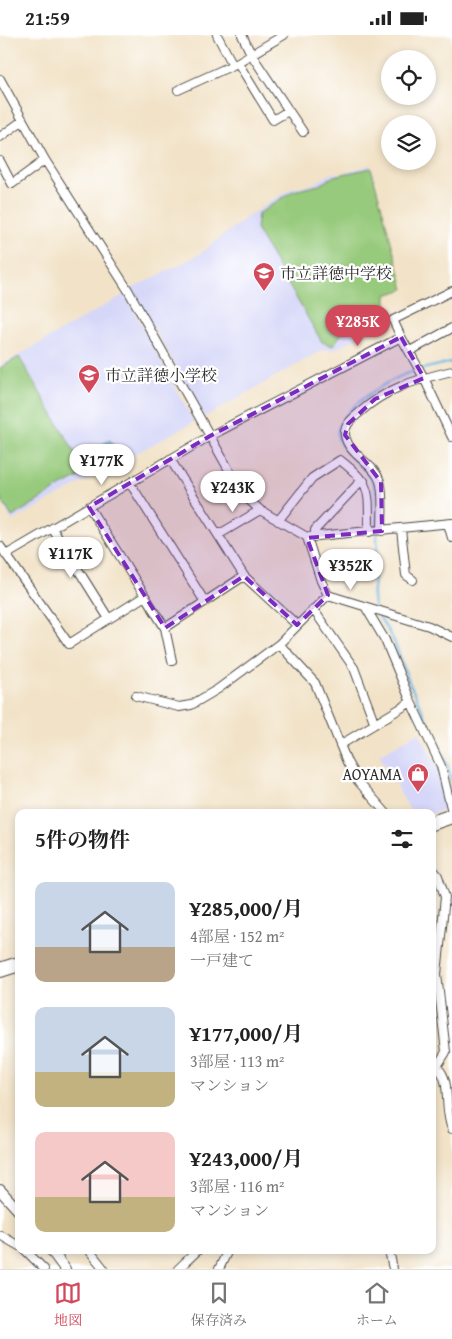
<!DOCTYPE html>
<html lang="ja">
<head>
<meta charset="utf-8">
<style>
	:root { --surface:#fff; --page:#f2f2f2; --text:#222; --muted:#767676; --line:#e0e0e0; --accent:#d1495b }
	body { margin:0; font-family:"Gentium Book Plus","Noto Serif JP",serif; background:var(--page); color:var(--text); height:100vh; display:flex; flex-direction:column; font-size:19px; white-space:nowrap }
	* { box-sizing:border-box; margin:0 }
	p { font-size:16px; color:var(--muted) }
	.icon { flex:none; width:28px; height:28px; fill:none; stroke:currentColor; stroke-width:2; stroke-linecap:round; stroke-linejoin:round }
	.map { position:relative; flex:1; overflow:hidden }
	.panel { position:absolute; left:15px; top:774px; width:421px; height:445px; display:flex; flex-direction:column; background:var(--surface); border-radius:10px; box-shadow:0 2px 8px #0003 }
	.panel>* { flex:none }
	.buttons { position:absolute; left:381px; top:15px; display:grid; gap:10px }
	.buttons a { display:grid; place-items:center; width:55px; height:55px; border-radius:50%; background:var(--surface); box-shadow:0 2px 8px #0003; font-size:25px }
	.price { position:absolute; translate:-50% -42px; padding:0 11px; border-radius:18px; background:#fff; color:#222; font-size:16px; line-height:32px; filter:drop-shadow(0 1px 2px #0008) }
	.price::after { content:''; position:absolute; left:50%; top:30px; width:15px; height:11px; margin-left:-8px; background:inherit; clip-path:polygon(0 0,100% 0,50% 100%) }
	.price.on { background:var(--accent); color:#fff }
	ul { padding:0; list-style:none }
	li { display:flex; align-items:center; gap:15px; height:125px; padding:0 20px }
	li span { display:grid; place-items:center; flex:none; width:140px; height:100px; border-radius:10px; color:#555 }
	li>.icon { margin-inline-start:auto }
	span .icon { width:60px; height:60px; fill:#fffc; stroke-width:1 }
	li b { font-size:21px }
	h2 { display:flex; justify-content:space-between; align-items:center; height:60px; padding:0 20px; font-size:21px }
	.status { display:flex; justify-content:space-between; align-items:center; height:35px; padding:0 25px; background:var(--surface); direction:ltr }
	.status svg { height:14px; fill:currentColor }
	.tab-bar { display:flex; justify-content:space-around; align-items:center; height:70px; border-top:1px solid var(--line); background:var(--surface); font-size:14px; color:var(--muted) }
	.tab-bar a { display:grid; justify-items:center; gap:2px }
	.tab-bar .on { color:var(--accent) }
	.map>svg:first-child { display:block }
	.built { fill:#d6d7f8 }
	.green { fill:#97ca7b; stroke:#617a53 }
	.water { fill:#6ab6e3; stroke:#4a7087 }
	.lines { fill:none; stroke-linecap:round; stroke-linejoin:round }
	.stream { stroke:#6ab6e3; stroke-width:2.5 }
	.street-casing { stroke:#494743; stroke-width:10 }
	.secondary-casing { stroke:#494743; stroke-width:12 }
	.highway-casing { stroke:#494743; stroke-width:16 }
	.street { stroke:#fff; stroke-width:8 }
	.secondary { stroke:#fff; stroke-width:10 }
	.highway { stroke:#fff; stroke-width:14 }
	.marked { fill:#7b2cbf; fill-opacity:0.2; stroke:#7b2cbf; stroke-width:4; stroke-dasharray:10 6; stroke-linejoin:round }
	.labels { text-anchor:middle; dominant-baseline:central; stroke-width:4.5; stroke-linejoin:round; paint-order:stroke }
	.poi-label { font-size:16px; fill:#2b2b2b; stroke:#fff; text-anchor:start }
</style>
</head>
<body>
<div class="status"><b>21:59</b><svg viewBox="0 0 49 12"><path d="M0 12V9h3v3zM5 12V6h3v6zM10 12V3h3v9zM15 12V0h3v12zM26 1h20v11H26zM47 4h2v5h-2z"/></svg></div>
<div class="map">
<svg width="452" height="1234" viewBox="0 0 452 1234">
	<rect width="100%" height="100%" fill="#fff"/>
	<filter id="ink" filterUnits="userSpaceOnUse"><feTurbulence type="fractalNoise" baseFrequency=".02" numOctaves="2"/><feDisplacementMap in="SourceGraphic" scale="10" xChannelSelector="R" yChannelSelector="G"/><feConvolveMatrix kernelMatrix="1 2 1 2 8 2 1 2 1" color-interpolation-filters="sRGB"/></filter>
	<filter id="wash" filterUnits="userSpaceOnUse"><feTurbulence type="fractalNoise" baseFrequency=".0096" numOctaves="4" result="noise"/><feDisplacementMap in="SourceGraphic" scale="20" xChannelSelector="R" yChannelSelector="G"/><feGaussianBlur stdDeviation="1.12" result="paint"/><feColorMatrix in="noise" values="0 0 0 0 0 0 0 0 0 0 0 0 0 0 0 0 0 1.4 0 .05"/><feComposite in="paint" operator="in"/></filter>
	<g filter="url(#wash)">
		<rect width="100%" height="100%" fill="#f2e3c8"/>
		<path class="built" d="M371,130L404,254L386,260V275L389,285L334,315H322L205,382L131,254L198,220L247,182L290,154L313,149L332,138H342Z
			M125,259L194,387L12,486L0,464V331Z
			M419,697L440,738L447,773L433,779L411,777L379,720Z"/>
		<path class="green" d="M371,133L404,254L386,260V275L342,298L333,311L322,307L256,194L258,179L293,156L319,150L334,141Z
			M19,322L87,438L60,452L12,482L0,462V333Z"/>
		<path class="water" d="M110,405L118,419L89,435L81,421Z"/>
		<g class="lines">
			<path class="stream" d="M375,573C369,557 377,537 377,520C378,500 376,480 375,460C374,434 351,428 340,408C325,380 390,344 411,337C425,333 439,330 452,327
				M377,578L394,606L409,647L448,731L452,750"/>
		</g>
	</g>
	<g filter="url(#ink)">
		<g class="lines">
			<g class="street-casing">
				<path id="street" d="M217,0L233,30
					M242,0L251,19L303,97
					M238,28L273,85L288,76
					M0,44L45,125L128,255L234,444L248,464L260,475L307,502L452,488
					M178,55L233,30L284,0
					M0,102L22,86
					M0,126L12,149L45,125
					M401,302L393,285L452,256
					M410,316L452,293
					M170,424L244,541
					M130,448L205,567
					M89,472L145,561
					M278,486L312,443L340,425C374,451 368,457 369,497
					M448,489L452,503
					M52,493L109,584
					M401,494L406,540L413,545
					M382,496C382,483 384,458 380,446C374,428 348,420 345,400C344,390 352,384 359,378C388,352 415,345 452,336
					M218,500L260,475
					M307,502L321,546L328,560L429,591L452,602
					M315,502V495L358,449L364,446
					M0,511L69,609L145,561L165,593L244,541L297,590
					M6,520L210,401L401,302L424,343L452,402
					M366,573L385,605L411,667L441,731L452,777
					M313,574L354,633L375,689
					M165,593L172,626
					M279,609L315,648L347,727L358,746L386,778
					M136,661L179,672L191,670L218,654L279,609L328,560
					M340,710L411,667
					M432,833L438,841L445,862L437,939L446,1017L432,1039
					M438,1033C452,1047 443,1072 452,1094
					M0,1200L19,1211
					M25,1215L44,1234
					M89,1215L104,1234
					M389,1215L393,1234
					M178,1234L198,1215
					M219,1234L228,1215"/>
			</g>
			<g class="secondary-casing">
				<path id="secondary" d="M0,1155L19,1176
					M51,1215L65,1234"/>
			</g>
			<g class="highway-casing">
				<path id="highway" d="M432,788L452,781
					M0,935L19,929"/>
			</g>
			<use href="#street" class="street"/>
			<use href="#secondary" class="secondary"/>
			<use href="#highway" class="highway"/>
		</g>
	</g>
	<path class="marked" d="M401,302L424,343L375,364L348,389L345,400L381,447L382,496L307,503L328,560L297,590L244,541L165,593L89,472L210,401Z"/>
	<defs>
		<g id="school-pin" transform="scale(1.125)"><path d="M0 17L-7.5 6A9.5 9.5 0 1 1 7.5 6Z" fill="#d1495b" stroke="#fff"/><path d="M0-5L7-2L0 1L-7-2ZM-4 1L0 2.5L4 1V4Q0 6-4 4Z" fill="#fff"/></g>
		<g id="shop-pin" transform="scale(1.125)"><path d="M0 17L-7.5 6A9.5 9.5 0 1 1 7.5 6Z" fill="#d1495b" stroke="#fff"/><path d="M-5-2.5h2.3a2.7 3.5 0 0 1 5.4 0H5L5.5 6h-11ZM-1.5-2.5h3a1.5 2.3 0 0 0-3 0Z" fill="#fff"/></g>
	</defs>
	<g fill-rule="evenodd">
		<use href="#school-pin" x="264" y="238"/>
		<use href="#school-pin" x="89" y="340"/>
		<use href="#shop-pin" x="418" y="739"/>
	</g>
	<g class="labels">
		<g class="poi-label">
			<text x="280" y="238">市立詳徳中学校</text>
			<text x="105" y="340">市立詳徳小学校</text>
			<text x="402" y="739" text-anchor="end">AOYAMA</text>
		</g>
	</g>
</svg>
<div class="buttons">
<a><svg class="icon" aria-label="locate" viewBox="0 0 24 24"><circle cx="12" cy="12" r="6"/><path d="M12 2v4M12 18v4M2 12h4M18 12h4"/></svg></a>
<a><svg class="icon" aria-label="layers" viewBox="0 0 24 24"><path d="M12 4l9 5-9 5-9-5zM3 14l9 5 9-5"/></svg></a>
</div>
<b class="price on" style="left:358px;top:312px">¥285K</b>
<b class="price" style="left:102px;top:451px">¥177K</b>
<b class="price" style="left:233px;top:478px">¥243K</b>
<b class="price" style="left:71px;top:544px">¥117K</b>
<b class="price" style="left:351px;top:556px">¥352K</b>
<section class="panel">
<h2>5件の物件<svg class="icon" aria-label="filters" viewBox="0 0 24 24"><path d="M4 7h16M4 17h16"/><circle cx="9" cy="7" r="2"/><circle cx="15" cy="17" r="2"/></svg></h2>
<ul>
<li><span style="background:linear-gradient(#c9d6e8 65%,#b9a48a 0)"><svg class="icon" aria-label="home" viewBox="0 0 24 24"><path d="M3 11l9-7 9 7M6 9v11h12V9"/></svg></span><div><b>¥285,000/月</b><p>4部屋 · 152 m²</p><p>一戸建て</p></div></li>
<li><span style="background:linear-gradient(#c9d6e8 65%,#c2b280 0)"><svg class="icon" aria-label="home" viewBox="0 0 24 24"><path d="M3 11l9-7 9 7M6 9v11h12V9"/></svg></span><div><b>¥177,000/月</b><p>3部屋 · 113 m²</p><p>マンション</p></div></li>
<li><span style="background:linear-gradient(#f6c9c9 65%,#c2b280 0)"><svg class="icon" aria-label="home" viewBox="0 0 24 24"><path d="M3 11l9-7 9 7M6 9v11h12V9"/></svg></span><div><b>¥243,000/月</b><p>3部屋 · 116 m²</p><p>マンション</p></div></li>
</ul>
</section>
</div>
<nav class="tab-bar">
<a class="on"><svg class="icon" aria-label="map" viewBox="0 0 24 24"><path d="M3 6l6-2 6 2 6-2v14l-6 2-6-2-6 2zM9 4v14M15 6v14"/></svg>地図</a>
<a><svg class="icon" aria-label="saved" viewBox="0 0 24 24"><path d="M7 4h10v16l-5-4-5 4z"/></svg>保存済み</a>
<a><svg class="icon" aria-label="home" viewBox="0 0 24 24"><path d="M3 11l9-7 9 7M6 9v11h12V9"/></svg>ホーム</a>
</nav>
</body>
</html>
